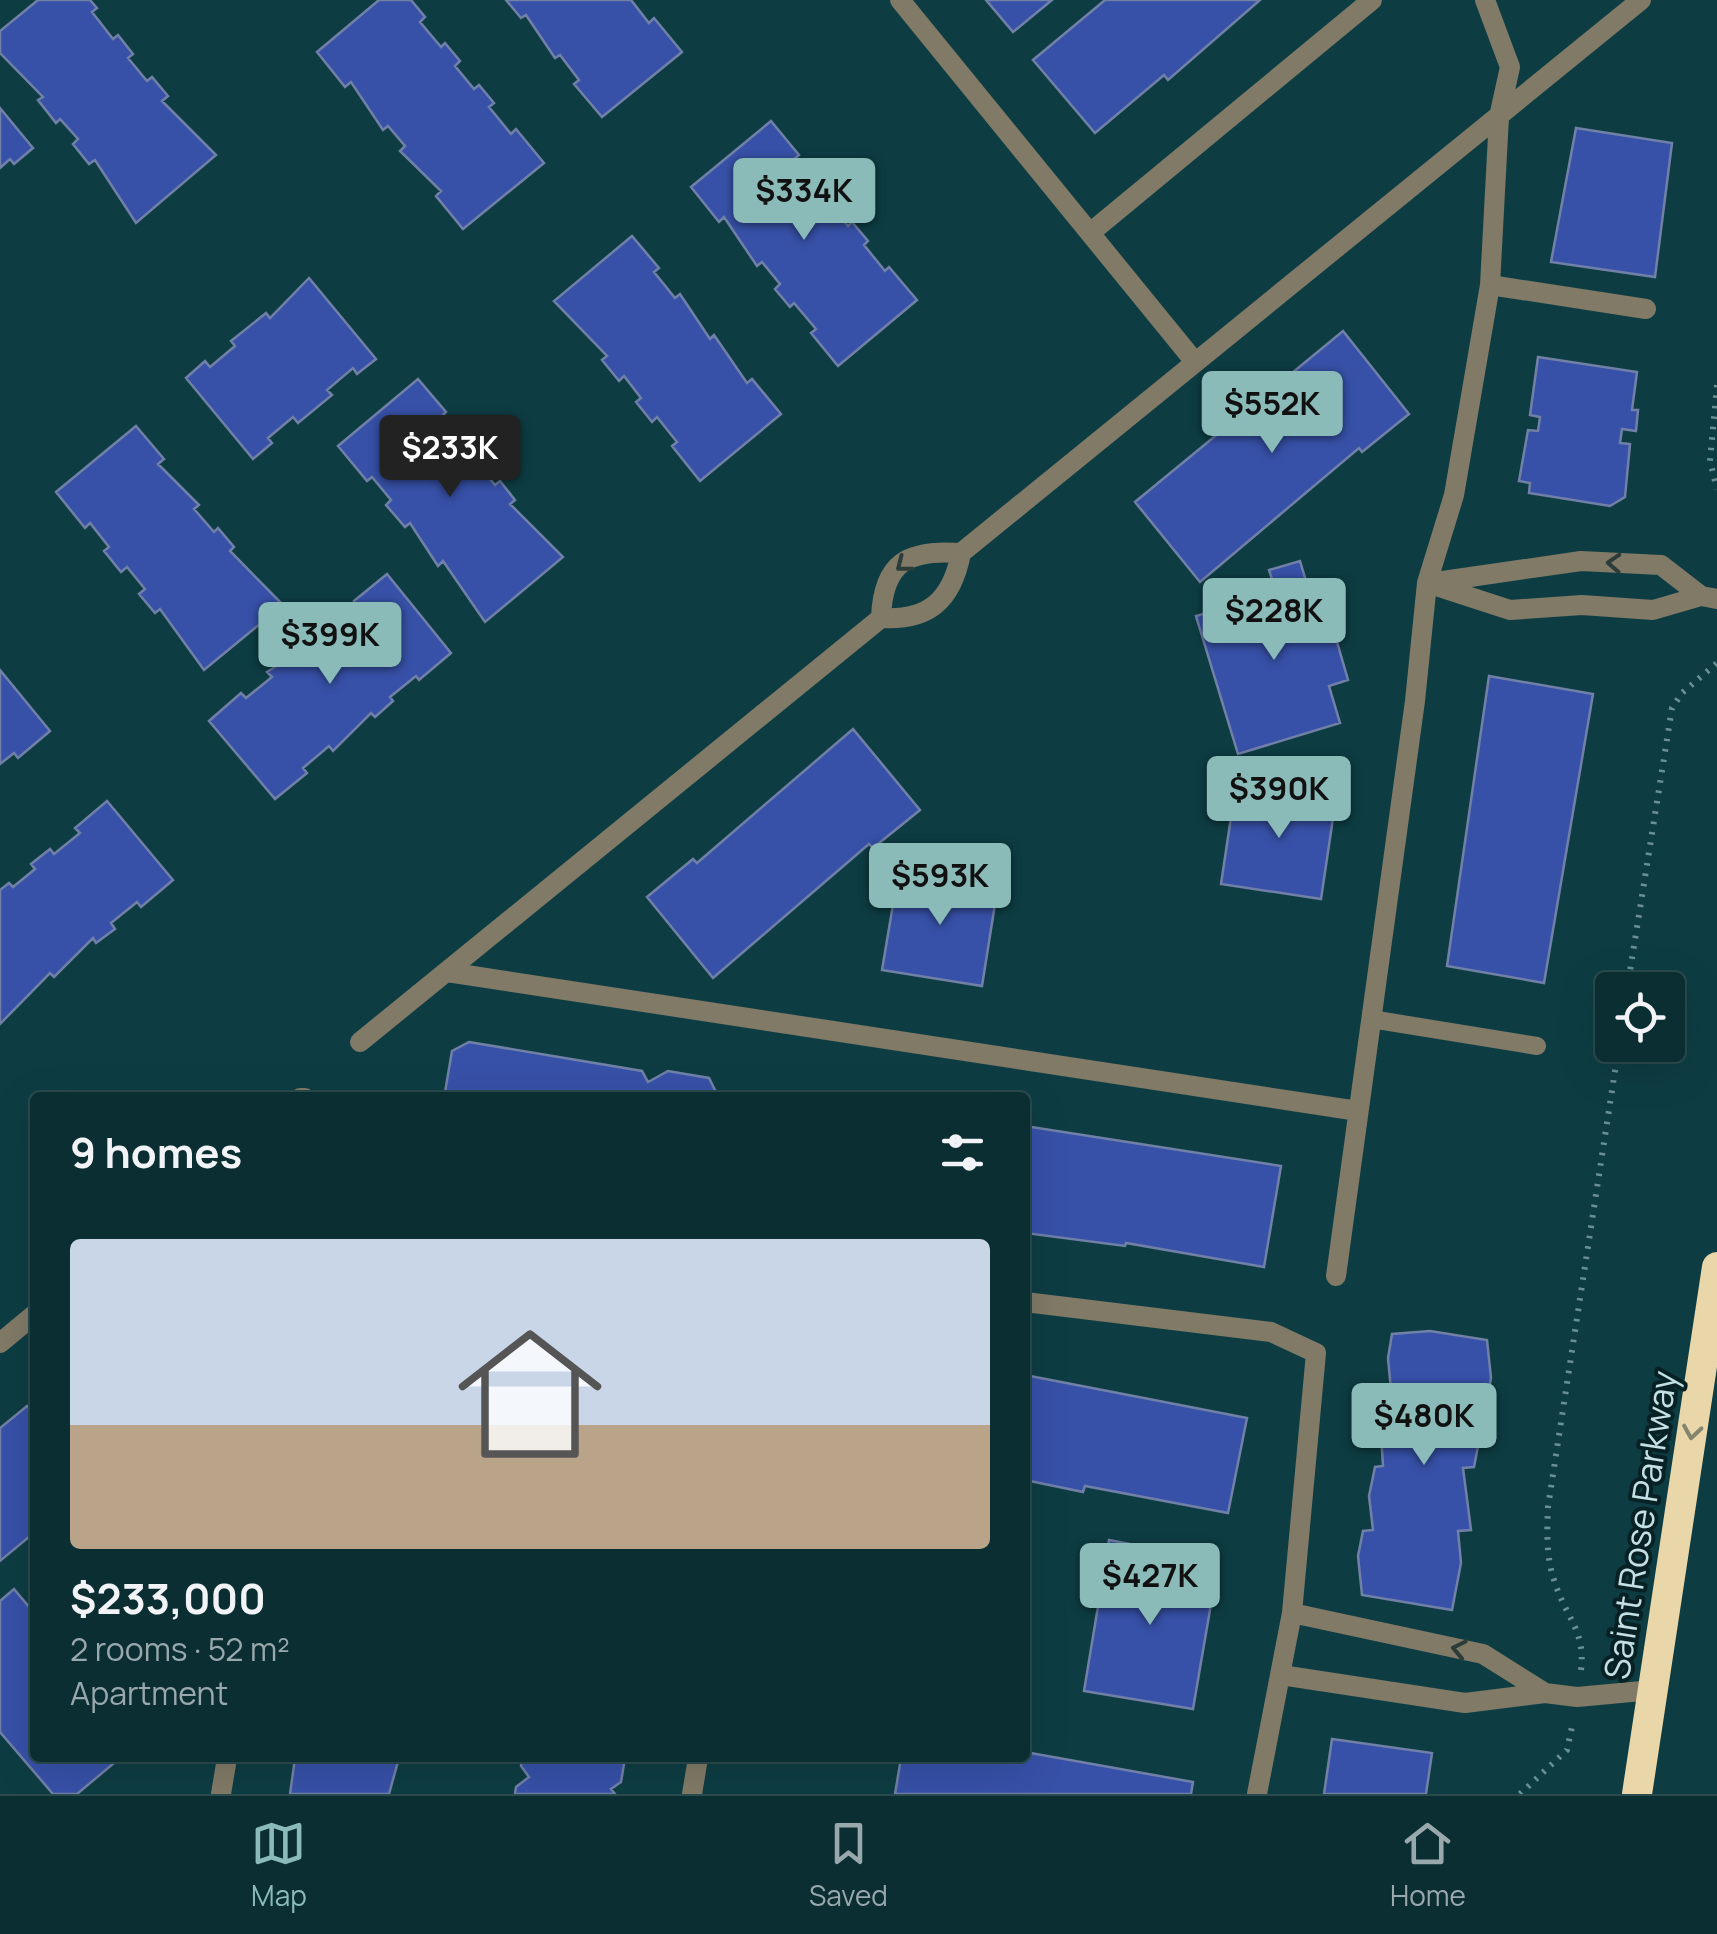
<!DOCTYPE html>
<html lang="en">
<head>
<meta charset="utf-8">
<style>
	:root { --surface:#0a2e32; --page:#183a3e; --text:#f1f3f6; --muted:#99a8ac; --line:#2a4a4d; --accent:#8bbbb9 }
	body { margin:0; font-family:Manrope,sans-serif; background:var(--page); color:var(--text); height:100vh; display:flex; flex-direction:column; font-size:38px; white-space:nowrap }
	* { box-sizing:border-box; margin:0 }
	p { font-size:32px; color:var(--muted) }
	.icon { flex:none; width:55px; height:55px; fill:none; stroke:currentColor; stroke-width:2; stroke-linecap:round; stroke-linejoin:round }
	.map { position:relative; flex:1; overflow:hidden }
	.details { position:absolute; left:30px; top:1092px; width:1000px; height:670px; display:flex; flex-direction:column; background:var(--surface); border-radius:10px; box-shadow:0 10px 40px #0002,0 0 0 2px var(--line) }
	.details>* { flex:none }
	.tools { position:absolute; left:1595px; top:972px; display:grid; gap:20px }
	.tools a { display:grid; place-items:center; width:90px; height:90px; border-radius:10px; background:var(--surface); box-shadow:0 10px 40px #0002,0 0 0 2px var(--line); font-size:50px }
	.price { position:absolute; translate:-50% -85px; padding:0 22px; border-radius:10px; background:var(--accent); color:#111; font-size:32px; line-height:65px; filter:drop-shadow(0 2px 5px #0008) }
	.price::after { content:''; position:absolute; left:50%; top:60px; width:30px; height:22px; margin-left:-15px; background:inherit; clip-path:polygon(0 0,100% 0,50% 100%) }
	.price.active { background:#222; color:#fff }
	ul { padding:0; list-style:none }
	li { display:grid; align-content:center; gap:20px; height:530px; padding:0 40px }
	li+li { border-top:2px solid var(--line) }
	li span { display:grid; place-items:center; height:310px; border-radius:10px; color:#555 }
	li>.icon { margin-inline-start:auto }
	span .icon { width:180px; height:180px; fill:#fffc; stroke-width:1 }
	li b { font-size:42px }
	h2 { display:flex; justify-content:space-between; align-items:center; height:120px; padding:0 40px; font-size:42px }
	.tabs { display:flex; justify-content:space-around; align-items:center; height:140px; border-top:2px solid var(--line); background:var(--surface); font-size:28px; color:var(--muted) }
	.tabs a { display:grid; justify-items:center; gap:5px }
	.tabs .active { color:var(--accent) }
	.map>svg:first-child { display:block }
	.building { fill:#3751a8; stroke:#7180a7; stroke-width:2.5 }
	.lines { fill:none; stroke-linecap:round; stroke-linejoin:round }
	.path { stroke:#6a9095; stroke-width:6; stroke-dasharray:2.5 8; stroke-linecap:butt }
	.lane { stroke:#817a67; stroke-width:18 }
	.street { stroke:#817a67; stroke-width:20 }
	.highway { stroke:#ead7a9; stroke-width:30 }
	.oneway { stroke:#2c3c39 }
	.oneway2 { stroke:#84856e }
	.labels { text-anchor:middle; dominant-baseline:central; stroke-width:8; stroke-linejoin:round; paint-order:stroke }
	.street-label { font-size:35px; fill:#c3e0e5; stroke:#082125 }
</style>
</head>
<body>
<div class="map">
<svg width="1717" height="1794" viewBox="0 0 1717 1794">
	<rect width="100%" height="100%" fill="#0d3d43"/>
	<path class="building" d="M38,0H90L97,8L92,12L113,39L118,35L133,54L128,58L147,81L152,77L168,96L162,101L216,155L136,223L95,160L89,164L73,144L78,139L60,119L56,123L38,100L43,97L0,53V31Z
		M379,0H411L425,17L420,22L441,47L445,43L460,61L455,66L474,89L479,85L494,103L489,107L511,134L516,129L544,163L463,229L436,196L441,191L400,151L405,146L388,126L383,130L351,82L345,87L317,52Z
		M506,0H631L649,23L654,18L682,52L602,117L574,84L579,80L560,55L555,58L526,15L521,18Z
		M986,0H1052L1013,32Z
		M1105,0H1260L1168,80L1164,75L1095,133L1033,60Z
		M0,108L33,148L14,164L10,159L0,168Z
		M771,121L799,155L794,159L835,201L830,205L848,226L852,222L868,241L864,245L885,271L889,267L917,300L838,366L811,333L816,329L794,303L790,307L775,289L780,284L762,262L757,266L724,217L719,222L691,187Z
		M1576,128L1672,143L1655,277L1551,262Z
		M632,236L659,268L654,272L675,298L680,294L710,339L714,335L747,383L752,379L781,414L700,481L672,446L677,442L657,417L652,422L636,402L641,398L624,376L619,381L602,360L607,356L554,301Z
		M309,278L376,359L357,374L353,368L327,390L332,395L298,423L293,417L268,438L272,443L253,459L186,378L205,361L210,367L235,346L231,341L266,313L270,318Z
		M1343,331L1409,414L1362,452L1359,448L1200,582L1135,502Z
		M1538,357L1637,372L1632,410H1638L1636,431L1622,429L1620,443L1630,444L1625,497L1610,506L1529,493L1530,483L1519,481L1528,430L1538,431L1540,417L1530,415Z
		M418,379L446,412L441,417L482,458L476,462L495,485L500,481L515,500L510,504L563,557L485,622L443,561L438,566L410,523L405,527L386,505L391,500L372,477L367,481L338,446Z
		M136,426L164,459L158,464L199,505L194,509L214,532L218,528L234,547L230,551L283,605L204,670L160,609L155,613L139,594L145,589L127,567L121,572L104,551L109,547L90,523L85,528L56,492Z
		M1300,561L1319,624L1331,621L1348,680L1329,686L1340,723L1238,754L1196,616L1276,592L1269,570Z
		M387,574L451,653L419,680L416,676L390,697L393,701L375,717L371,713L333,751L329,746L303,768L307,773L275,799L209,721L241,693L246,698L272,677L267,672L314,642L309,638L328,622L332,627L358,606L354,601Z
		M0,670L50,731L18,758L14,753L0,764Z
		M1489,676L1593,694L1544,983L1447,966Z
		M853,729L920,810L873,848L869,844L713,978L647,897L693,859L697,863Z
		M1236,784L1336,798L1321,899L1221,884Z
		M107,801L173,880L141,907L137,902L111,923L115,929L96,943L93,938L54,977L50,973L0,1024V890L9,883L13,887L35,869L31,864L50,849L54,854L80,833L75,828Z
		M899,869L998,885L982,986L882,970Z
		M469,1042L642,1071L648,1082L668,1071L709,1078L719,1098H444L452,1051Z
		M1025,1126L1281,1166L1264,1267L1126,1243L1125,1246L1025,1233Z
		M1430,1331L1487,1340L1491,1378L1487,1401L1475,1402L1479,1441L1474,1467L1463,1468L1471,1530L1458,1531L1461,1563L1452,1610L1362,1595L1358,1556L1363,1531L1373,1530L1369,1496L1375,1467L1383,1466L1379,1403L1392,1401L1388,1358L1392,1334Z
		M1025,1375L1247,1418L1228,1513L1085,1486L1083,1492L1025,1480Z
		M27,1406L35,1416V1532L0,1561V1428Z
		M1109,1540L1140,1546L1138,1556L1217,1569L1193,1709L1084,1691Z
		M14,1589L35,1614V1758H120L77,1794H53L0,1732V1601Z
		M1332,1739L1432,1753L1426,1794H1324Z
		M1025,1752L1193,1782L1191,1794H895L901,1758H1025Z
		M295,1758H399L389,1794H290Z
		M522,1758H625L621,1782L611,1789L615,1794H515L516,1787L529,1777L521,1766Z"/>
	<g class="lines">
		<path class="path" d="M1717,385L1710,461L1717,489
			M1627,990L1672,708L1682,693L1717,663
			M1581,1670C1586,1630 1565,1617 1554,1580C1546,1556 1547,1532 1548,1507L1619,1045
			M1520,1794L1567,1750L1573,1722"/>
		<path class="lane" d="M1371,1019L1537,1046"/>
		<path class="street" d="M900,0L1195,362
			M1090,233L1372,0
			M1490,285L1646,309
			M1427,583L1510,610L1582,605L1653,610L1701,596L1717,599
			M1429,583L1581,561L1661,565L1701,596
			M881,618C883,562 908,549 961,553
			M447,972L1358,1111
			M360,1042L881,618C929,621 952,600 961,553L1641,0
			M300,1098H305
			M1336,1276L1415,701L1427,583L1454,495L1490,285L1499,117L1510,67L1485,0
			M1025,1302L1271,1332L1316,1353L1292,1613L1257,1794
			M0,1343L35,1314
			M1292,1613L1483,1654L1545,1693
			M1281,1675L1465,1703L1545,1693L1577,1697L1653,1690
			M221,1794L227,1758
			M692,1794L698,1758"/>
		<path class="highway" d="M1637,1794L1717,1267"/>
	</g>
	<defs><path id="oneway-chevron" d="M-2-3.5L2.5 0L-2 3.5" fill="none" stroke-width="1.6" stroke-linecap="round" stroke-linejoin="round" transform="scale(2.5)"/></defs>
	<g class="oneway">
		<use href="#oneway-chevron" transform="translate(1614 563) rotate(-177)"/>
		<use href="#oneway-chevron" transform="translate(903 565) rotate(142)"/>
		<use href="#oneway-chevron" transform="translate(1459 1649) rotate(-168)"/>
	</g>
	<use class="oneway2" href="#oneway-chevron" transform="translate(1692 1432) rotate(99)"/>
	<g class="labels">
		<g class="street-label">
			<text transform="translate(1640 1525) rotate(-81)">Saint Rose Parkway</text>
		</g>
	</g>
</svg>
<div class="tools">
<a><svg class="icon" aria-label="locate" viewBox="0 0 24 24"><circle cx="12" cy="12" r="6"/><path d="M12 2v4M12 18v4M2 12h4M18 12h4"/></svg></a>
</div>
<b class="price" style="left:804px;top:243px">$334K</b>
<b class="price" style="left:1272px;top:456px">$552K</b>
<b class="price active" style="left:450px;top:500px">$233K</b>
<b class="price" style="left:1274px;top:663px">$228K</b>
<b class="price" style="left:330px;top:687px">$399K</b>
<b class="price" style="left:1279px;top:841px">$390K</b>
<b class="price" style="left:940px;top:928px">$593K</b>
<b class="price" style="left:1424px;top:1468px">$480K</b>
<b class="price" style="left:1150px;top:1628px">$427K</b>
<section class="details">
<h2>9 homes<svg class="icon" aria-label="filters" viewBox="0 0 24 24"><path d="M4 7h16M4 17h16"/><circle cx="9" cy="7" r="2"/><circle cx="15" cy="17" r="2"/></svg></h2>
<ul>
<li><span style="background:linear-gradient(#c9d6e8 60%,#b9a48a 0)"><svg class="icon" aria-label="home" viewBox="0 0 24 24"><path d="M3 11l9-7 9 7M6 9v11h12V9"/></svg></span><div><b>$233,000</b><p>2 rooms · 52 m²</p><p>Apartment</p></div></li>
</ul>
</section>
</div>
<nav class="tabs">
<a class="active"><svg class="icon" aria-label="map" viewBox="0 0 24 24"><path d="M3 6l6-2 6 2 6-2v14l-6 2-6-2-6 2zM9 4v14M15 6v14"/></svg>Map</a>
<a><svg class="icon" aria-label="saved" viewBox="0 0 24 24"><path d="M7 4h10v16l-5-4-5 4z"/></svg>Saved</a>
<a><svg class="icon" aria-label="home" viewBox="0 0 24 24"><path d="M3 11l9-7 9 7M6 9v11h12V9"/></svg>Home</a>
</nav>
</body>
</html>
